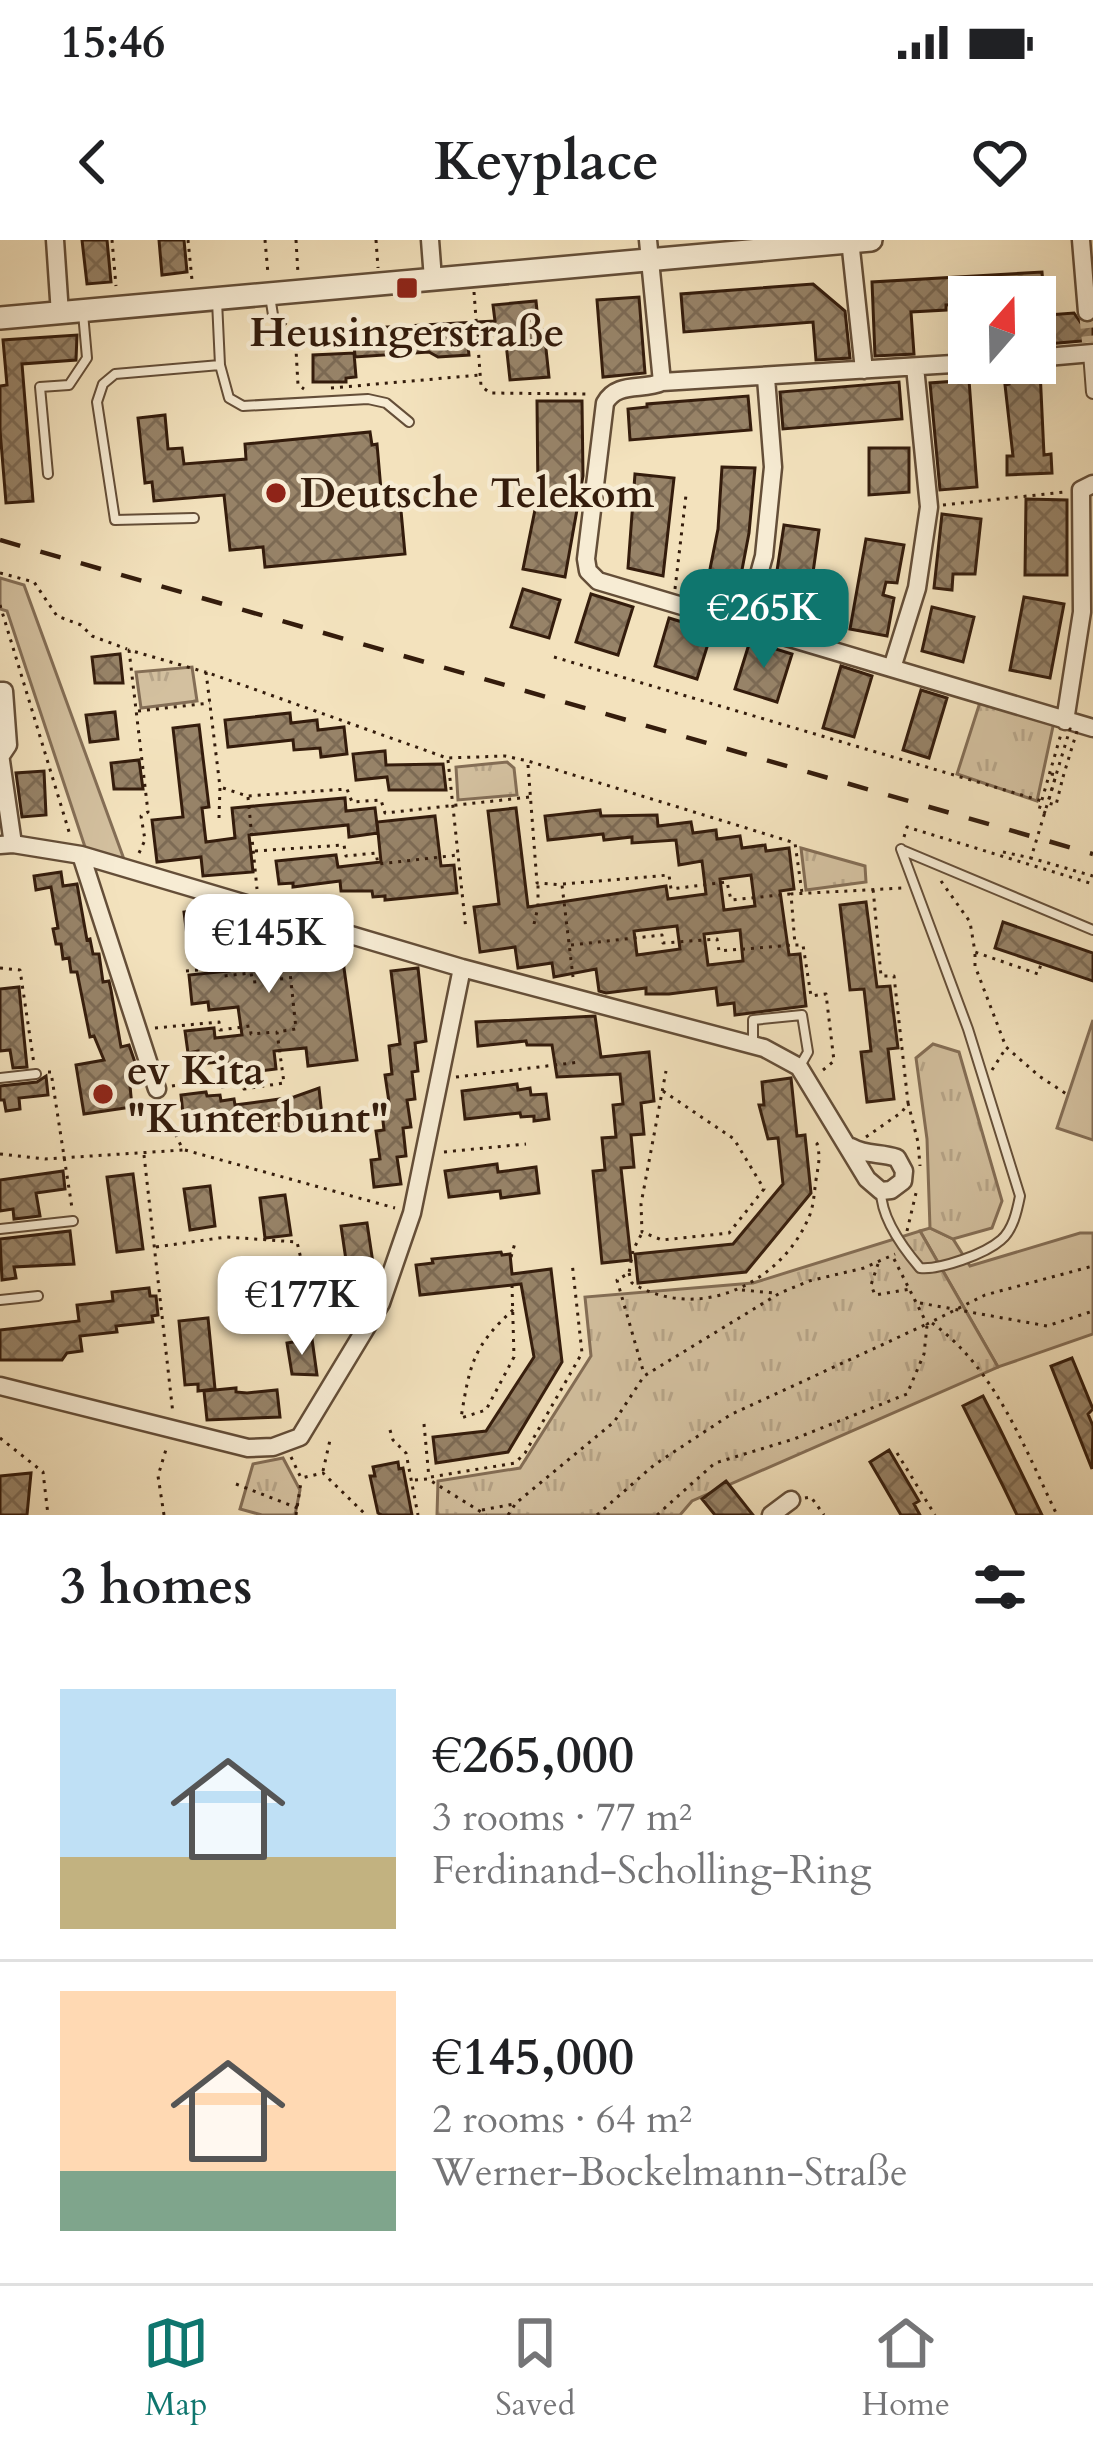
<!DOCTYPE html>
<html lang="en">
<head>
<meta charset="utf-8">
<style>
	:root { --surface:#fff; --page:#f6f6f6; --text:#202124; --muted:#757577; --line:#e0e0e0; --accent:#0f766e }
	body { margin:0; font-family:Cardo,serif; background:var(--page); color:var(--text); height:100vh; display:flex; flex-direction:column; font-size:45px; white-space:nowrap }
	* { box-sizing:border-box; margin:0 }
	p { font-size:39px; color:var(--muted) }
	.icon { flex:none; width:66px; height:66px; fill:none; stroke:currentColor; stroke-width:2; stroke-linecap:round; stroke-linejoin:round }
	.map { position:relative; height:1275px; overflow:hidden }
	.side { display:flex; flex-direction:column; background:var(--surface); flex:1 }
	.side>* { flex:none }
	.needle { width:78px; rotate:20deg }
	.buttons { position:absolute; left:948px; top:36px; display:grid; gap:24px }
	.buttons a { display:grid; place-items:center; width:108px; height:108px; border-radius:0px; background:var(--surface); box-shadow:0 12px 48px #0002; font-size:60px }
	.price { position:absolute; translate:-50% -102px; padding:0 27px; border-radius:24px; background:#fff; color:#222; font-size:39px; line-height:78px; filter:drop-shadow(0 3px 6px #0008) }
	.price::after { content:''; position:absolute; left:50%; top:72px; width:36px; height:27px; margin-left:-18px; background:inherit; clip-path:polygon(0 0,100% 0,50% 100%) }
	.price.selected { background:var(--accent); color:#fff }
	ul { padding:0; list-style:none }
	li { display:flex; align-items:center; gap:36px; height:300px; padding:0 60px }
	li+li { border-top:3px solid var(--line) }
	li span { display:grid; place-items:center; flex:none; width:336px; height:240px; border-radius:0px; color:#555 }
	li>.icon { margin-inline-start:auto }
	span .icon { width:144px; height:144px; fill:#fffc; stroke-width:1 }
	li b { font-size:51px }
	h2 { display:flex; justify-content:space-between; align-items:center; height:144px; padding:0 60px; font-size:51px }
	.status { display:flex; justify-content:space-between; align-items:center; height:84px; padding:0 60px; background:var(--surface); direction:ltr }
	.status svg { height:33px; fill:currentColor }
	header { display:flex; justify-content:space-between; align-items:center; height:156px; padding:0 60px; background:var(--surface); font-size:54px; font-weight:600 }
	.tabs { display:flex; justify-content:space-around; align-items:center; height:168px; border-top:3px solid var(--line); background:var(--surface); font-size:33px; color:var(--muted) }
	.tabs a { display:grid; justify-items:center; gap:6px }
	.tabs .selected { color:var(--accent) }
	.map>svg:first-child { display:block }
	.green { fill:#d3c09f; stroke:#846e56; stroke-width:3 }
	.park { fill:url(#park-tufts); stroke:#846e56; stroke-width:3 }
	.building { fill:url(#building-cross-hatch); stroke:#341c0c; stroke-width:3; fill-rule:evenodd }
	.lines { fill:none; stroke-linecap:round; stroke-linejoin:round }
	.minor-tunnel { stroke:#cdba9a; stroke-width:16; stroke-dasharray:16 8; stroke-linecap:butt }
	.service-casing { stroke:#644e38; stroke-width:12 }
	.pedestrian-casing { stroke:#644e38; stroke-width:16 }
	.minor-casing { stroke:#644e38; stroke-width:21 }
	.tertiary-casing { stroke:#644e38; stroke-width:26 }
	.path { stroke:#341c0c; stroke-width:3; stroke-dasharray:3 6; stroke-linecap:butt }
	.service { stroke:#f7ecd4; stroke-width:8 }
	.pedestrian { stroke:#f7ecd4; stroke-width:12 }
	.minor { stroke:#f7ecd4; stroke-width:16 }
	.tertiary { stroke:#f7ecd4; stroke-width:21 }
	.rail { stroke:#341c0c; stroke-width:4.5; stroke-dasharray:21 21; stroke-linecap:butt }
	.path-bridge { stroke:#341c0c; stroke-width:3; stroke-dasharray:3 6; stroke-linecap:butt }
	.poi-dot { fill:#8f2418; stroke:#f7ecd4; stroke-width:4.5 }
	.labels { text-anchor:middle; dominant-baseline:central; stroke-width:9; stroke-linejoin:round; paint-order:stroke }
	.poi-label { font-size:42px; font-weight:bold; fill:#341c0c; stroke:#f7ecd4; text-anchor:start }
</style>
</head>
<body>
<div class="status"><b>15:46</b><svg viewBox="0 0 49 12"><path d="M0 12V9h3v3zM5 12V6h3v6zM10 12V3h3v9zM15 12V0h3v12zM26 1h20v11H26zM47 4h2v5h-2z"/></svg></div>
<header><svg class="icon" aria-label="back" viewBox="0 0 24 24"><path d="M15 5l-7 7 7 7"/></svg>Keyplace<svg class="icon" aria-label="heart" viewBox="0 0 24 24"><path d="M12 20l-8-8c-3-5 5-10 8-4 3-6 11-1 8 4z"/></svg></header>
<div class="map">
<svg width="1093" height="1275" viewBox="0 0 1093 1275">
	<defs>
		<pattern id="park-tufts" width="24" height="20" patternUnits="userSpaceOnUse" patternTransform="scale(3)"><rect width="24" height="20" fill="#d3c09f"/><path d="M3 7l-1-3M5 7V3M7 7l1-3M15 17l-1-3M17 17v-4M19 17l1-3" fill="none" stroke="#b6a488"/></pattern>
		<pattern id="building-cross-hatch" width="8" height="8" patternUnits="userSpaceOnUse" patternTransform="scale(3)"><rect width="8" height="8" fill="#978368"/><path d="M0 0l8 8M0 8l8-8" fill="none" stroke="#7c6a54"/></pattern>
	</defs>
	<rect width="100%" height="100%" fill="#f3e2bd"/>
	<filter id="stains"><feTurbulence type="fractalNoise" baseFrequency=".00167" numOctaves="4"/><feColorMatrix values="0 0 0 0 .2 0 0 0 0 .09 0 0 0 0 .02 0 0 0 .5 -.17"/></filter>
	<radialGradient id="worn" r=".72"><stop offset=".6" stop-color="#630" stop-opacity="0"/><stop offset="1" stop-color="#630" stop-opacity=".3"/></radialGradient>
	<path class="green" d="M0,338L24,345L125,622L86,610L7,371L0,369Z
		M1093,780V900L1057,888Z
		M930,988L953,999L970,1026L1080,993H1093V1094L998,1127L920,991Z"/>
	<path class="park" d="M192,427L197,461L141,468L136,432Z
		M982,456L1055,477L1037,561L957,534Z
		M507,522L514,528L517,555L458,560L456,527Z
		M801,608L865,626L866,642L806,650Z
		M933,804L959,812L1002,961L992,988L953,999L930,988L927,899L916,818Z
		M920,991L998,1127L692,1261L680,1275H437L438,1241L520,1228L591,1116L585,1057L753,1043Z
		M283,1218L300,1250L295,1275H262L240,1269L253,1224Z"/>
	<path class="building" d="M82,0H107L111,42L87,44Z
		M159,0H184L187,32L162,35Z
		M1042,32L1044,57H969V64L946,65V70L911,72L914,114L875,116L872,42Z
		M813,44L845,71L850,118L816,120L813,82L684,92L681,54Z
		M639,57L645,133L603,137L597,60Z
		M536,61L539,91L544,90L549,137L510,140L505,94L467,96L469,115L438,117L429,112L355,117L353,89L495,81L493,65Z
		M1074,73L1081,83H1093V100L1035,105V76Z
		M77,95L76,120L22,124L33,261L6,263L0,190V146L7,145L3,100Z
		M354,113L356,137L346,138V142H313V115Z
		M1024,124L1040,130L1044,215L1051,214L1052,233L1007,235V216H1013L1005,145L1009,144V125Z
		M969,140L977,247L940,250L930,143Z
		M899,142L902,179L783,189L780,152Z
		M748,156L751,190L630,200L628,169L647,167V164Z
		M537,161H582L583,236L565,337L523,329L538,255Z
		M165,175L168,209L182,208L184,224L246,219L245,204L370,192L372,205L377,204L381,250L399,249L405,314L265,327L263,307L230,310L224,255L154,261L152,242L145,243L138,178Z
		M869,208H909V252L869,255Z
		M722,227L755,228L749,293L737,356L706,349L718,289Z
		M635,234L674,238L663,336L628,328Z
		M1026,259L1067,260V335H1025Z
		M942,274L981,279L975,334H953L952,350L934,348Z
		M784,285L819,290L807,375L771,370Z
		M866,299L904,305L897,343L886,342L883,355L894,358L887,396L850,389Z
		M523,349L560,360L549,398L511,387Z
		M591,354L633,367L618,415L576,402Z
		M1024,357L1064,364L1050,438L1010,430Z
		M932,367L974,377L963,422L922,411Z
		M669,378L712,391L697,439L655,426Z
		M750,401L792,414L777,462L735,449Z
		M120,414L123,443H95L92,417Z
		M841,426L872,436L854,497L823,488Z
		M921,450L947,458L929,518L903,510Z
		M115,472L118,499L90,502L86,475Z
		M290,473L291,483L317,480L318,490L344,487L347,514L321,517L320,508L294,510L293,500L228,507L225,480Z
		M199,485L209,567L202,568L206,602L235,598L232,568L345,558L346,571L375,568L378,593L349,597L348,585L249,595L253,632L203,636L201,617L157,622L152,580L183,577L173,488Z
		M385,511L386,525L443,524L446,550H389L387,537L356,540L353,514Z
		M139,520L143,549H114L111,523Z
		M44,531L46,575L22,577L16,533Z
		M516,568L528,667L666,646L668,659L706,654L702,621L679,625L676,600L632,603V597L604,600L603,594L548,600L545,576L600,570L601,576L657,575L658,586L691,582L693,593L716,590L717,599L740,596L742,608L765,605L766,611L789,608L794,649L780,651L789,715L800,714L806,766L735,775L734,763L718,765L716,748L669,754H646V748L606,753L599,751L596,729L554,737L552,723L518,728L515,707L480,712L474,667L499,664L488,571ZM751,635L755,666L724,670L720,639ZM677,686L680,709L637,715L634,691ZM740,690L743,721L708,725L704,694Z
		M435,576L441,626L454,625L457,653L385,660V656L373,657L372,651H341L340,641L293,647V643L279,644L276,621L336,615L338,627L381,622L377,582Z
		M61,632L63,646L77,644L87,700L90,699L93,714H99L103,742L109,741L111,750L121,807L129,805L138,831L129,835L132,867L84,874L76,825L104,820L94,796L90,797L77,732H71L69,718L63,719L61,704H56L53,689L58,688L51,647L36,650L34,636Z
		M866,662L877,747L890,746L898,808L888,809L894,859L867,862L861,812L871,811L864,749L850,750L840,665Z
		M217,668L222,670L224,680L252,679L253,693L281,690L284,712L341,707L357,820L308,826L306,808L274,811L276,829L252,832L251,827L236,828V824L227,825V821L199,824L198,811L188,813L185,791L214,788L215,798L242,795L238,767L209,770L208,762L192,764L189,735L229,731L227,708L189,712L184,672Z
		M1003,682L1093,713V741L995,708Z
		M418,728L426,801L415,803L418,831L412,832L415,859L407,860L411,887L403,888L406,916L397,917L401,944L374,947L371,920L380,919L376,891L384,890L381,863L389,862L385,835L392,834L389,806L400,804L391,731Z
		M19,747L27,827L13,828L10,810L0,811V749Z
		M595,776L601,817L649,812L654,861L641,863L644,894L631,895L634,927L621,928L631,1020L602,1023L593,931L605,930L602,898L616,897L613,865L623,864L620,834L557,837L552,805H527L526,801L478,806L476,782Z
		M46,836L48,855L19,858L20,869L6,871L4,860H0V846L37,842Z
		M791,838L797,896L805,895L811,953L746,1032L638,1043L635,1014L733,1004L783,944L778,898L768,899L759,865H764L762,842Z
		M517,844L518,850L530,848L531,855L546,854L549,879L534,881V876L521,877L520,873L465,879L462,851Z
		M319,848L322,876L298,885L238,893L237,887L225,889L224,882L184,883L181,855L206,852L207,856L220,855L221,861L234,859L235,865L294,857Z
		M497,924L498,932L536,927L539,953L501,958L500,951L449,957L445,931Z
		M63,931L65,949L36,953L40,976L14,979L13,969L0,971V940Z
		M133,934L143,1009L117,1012L107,937Z
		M210,946L215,986L190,990L184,949Z
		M285,955L291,995L265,998L260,958Z
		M367,983L373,1023L347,1027L341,986Z
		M70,991L74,1024L14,1027L16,1038L2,1040L0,999Z
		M501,1012L502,1015L510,1014L512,1034L551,1029L562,1122L508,1212L436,1223L433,1197L486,1191L534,1117L521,1044L420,1055L416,1025L433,1023L432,1019Z
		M149,1048L150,1056H156L158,1075L152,1076L153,1082L116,1086L117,1092L80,1096L82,1111L67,1113L62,1120H0V1090L79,1081L77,1065L113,1061L112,1052Z
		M208,1078L215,1149L198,1151V1144L185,1145L179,1081Z
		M312,1099L317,1135L292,1134L287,1103Z
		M1072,1118L1093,1169L1088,1174L1093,1186L1092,1229L1051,1126Z
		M236,1148V1152L247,1153L277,1150L280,1177L207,1180L204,1151Z
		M983,1156L999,1187L1042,1275H1017L1003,1246L963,1166Z
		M889,1210L919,1261L914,1264L920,1275H901L870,1222Z
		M398,1222L399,1229L403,1228L412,1275H382L378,1273L370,1236H375L373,1227Z
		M31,1233L27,1275H0V1236Z
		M726,1241L753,1275H715L702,1259Z"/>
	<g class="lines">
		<path class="minor-tunnel" d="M1087,72L1090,102"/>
		<g class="service-casing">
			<path id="service" d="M270,56L273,75
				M220,125L229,158L243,166L368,159L386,163L409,182
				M48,234L40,147L69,145L87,118L83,73
				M194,278L115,280L97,162L103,144L115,134L220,125L217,61
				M902,610L1093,690
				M753,804V780L802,775L808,812L800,826
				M0,838L36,834
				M881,951C881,978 903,1008 920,1028C940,1030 985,1014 1001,1000C1013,990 1017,971 1020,956L968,789L901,609
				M0,989L73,981
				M0,1060L38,1056"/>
		</g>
		<g class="pedestrian-casing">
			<path id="pedestrian" d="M1090,113L1093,152"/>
		</g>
		<g class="minor-casing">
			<path id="minor" d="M55,0L60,74
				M430,0L433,39
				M648,0L662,142C643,151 617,141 605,163L586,319L588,331L598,341L1093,488
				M850,0L864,130
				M1081,0L1087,72
				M1035,118L1093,113
				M662,142L969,123
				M745,385L764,316L773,227L766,138
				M892,428L917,348L929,267L915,127
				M0,451H4L8,505L2,514
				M1065,481L1082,372L1081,250L1093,244
				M0,514L13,604
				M0,605L13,604L81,615L462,728L764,808L799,827L867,939L881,951L891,950L903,941L904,931L897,918C880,912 867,916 851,907
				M81,615L157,849
				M0,1146L248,1208L273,1207L300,1197L381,1063L412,973L462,728
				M771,1275L791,1260"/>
		</g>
		<g class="tertiary-casing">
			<path id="tertiary" d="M0,78L871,0"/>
		</g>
		<path class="path" d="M112,0L116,46
			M188,0L192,40
			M265,0L268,34
			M296,0L298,34
			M376,0L378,28
			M474,52L481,146L490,153L591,154
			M284,83L295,92L298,145L304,149
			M331,148L480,135
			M943,265L1065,252
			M0,333L34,342L57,376L81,385L92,396L127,409
			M675,349L686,255
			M0,365L70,595
			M554,417L1042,561
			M138,471L210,463
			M448,520L466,690
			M528,525L537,643L562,645L573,737
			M1051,534L1056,535L1048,563L1056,565L1063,537
			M223,548L247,556L347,549L352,562L381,560L385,573L530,557
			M248,557L257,649
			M1046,573L1039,570L1061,494
			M219,578L220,547L206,432L447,518L505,516L528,521L795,603L802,653
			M904,597L907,587L1093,644
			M255,611L344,605L346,616L376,613L378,624L458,615
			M1003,612L1031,618
			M139,613L145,600L141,576L148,572L129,410L205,432
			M941,641L970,682L975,712L1038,734L1041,724
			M563,644L669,635L671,649L727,642L731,660L790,654
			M534,684L538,667V645
			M571,705L662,695L663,703L717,699L719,711L793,705
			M975,714V726L1006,807L1039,836L1068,855
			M0,728L20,730L34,824
			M186,731L222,728L224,736L251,733L253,742L289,738
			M155,788L219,782L220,790L250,786L251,794L275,792
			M823,830L834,821L826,754L811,756L803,705H795L791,654L903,648
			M992,830L1006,808
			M48,832H51L72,968
			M456,837L580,822
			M172,846L215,839L222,847L243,843L244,849L284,843L277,792L296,789L286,694
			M663,851L734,899L764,949L729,993L662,1000L642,992L641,964L666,831
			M908,863L918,902L920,926
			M866,897L902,872L908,863L894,736H881L873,648
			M185,910L395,968
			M444,912L526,904
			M0,914L45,919L183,910L162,866
			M144,915L173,1174
			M907,991L916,953
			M641,995L633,1010L629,1033L617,1040L644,1134
			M156,1007L226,997L297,1002L301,1019L326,1035L373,1032
			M511,1017L515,1003
			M894,1019L927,1084L985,1055L1093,1026
			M878,1024L871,1045L875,1055L910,1049
			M629,1033L632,1043C698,1083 781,1044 809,977C814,965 814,953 816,940C818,926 821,918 817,904L823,900
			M512,1045L514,1117L486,1170L461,1178C470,1123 473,1106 515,1068
			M742,1050L774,1053
			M920,1063L1047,1086L1093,1071
			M932,1083C995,1128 1024,1207 1057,1275
			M424,1184L429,1238
			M390,1190L393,1200L406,1213L418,1275
			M0,1198L43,1232L48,1275
			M897,1213L935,1275
			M291,1217L301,1238L323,1233L366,1275
			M323,1231L330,1200
			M431,1237L515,1223L525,1213L582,1113L572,1022
			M415,1240L428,1239L486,1275
			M236,1244L300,1269
			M805,1258L811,1257L824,1275
			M482,1270L514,1264
			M164,1275L158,1236L167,1206
			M296,1275L301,1242
			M508,1275L516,1263L614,1182L644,1136L780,1053L809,1041L864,1028L895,1014
			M597,1275L654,1225L730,1175L927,1084
			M657,1275L715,1223L794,1199L907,1154L924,1114L927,1086"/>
		<use href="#service" class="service"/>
		<use href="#pedestrian" class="pedestrian"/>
		<use href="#minor" class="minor"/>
		<use href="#tertiary" class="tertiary"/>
		<path class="rail" d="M0,300L1093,614"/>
		<path class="path-bridge" d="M1063,537L1077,491L1070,489L1031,618L1093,636"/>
	</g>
	<g class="poi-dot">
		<rect x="395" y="36" width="24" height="24" rx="6"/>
		<circle cx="276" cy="253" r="12"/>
		<circle cx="103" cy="854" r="12"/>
	</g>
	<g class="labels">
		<g class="poi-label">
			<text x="407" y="92" text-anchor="middle">Heusingerstraße</text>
			<text x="300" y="253">Deutsche Telekom</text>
			<text x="127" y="830">ev Kita<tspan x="127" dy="48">"Kunterbunt"</tspan></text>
		</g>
	</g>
	<rect width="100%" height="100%" filter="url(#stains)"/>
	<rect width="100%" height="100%" fill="url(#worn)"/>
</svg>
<div class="buttons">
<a><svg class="needle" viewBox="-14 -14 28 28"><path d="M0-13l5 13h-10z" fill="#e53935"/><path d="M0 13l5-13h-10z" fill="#757577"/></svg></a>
</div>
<b class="price selected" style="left:764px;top:431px">€265K</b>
<b class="price" style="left:269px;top:756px">€145K</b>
<b class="price" style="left:302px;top:1118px">€177K</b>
</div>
<section class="side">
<h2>3 homes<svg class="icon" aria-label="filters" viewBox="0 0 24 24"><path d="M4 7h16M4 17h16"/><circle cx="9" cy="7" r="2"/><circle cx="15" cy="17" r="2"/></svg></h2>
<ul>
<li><span style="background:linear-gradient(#bfe0f5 70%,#c2b280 0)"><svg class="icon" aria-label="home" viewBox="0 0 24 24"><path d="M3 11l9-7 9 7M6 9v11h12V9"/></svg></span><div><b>€265,000</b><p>3 rooms · 77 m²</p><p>Ferdinand-Scholling-Ring</p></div></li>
<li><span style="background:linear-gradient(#ffd9b3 75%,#7fa58c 0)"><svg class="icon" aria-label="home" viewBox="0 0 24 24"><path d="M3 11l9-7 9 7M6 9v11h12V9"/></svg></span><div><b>€145,000</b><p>2 rooms · 64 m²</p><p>Werner-Bockelmann-Straße</p></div></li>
</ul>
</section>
<nav class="tabs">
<a class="selected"><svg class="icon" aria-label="map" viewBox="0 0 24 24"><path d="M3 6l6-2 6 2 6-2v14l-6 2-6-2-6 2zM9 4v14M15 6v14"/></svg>Map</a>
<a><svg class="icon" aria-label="saved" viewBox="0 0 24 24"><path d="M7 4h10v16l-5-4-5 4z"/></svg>Saved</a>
<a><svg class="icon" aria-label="home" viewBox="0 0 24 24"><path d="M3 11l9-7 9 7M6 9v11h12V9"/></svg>Home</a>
</nav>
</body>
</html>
